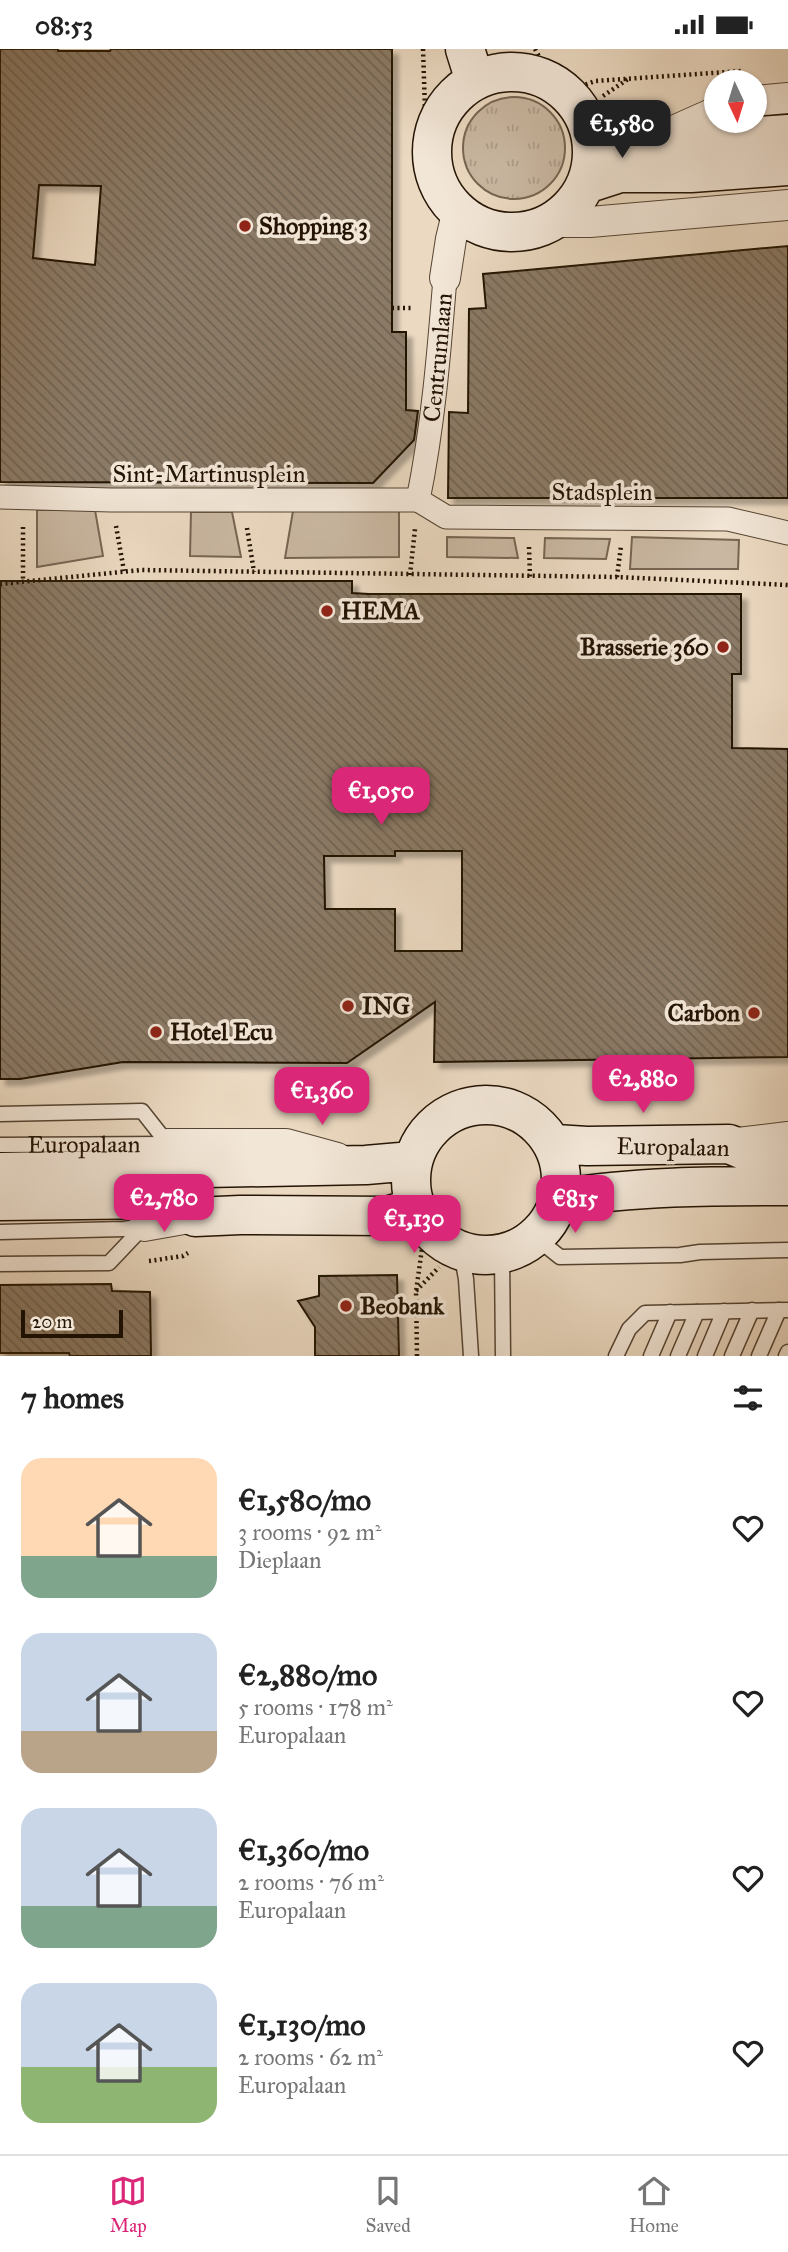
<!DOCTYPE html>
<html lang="en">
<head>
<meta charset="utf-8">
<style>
	:root { --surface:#fff; --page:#f6f6f6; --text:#222; --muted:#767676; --line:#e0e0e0; --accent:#db2777 }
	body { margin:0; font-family:"IM FELL Great Primer",serif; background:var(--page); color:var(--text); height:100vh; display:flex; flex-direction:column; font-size:26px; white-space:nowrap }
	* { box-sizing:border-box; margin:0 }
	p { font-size:23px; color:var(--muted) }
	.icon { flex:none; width:38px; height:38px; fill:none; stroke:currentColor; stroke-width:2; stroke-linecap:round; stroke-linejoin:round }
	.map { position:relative; height:1307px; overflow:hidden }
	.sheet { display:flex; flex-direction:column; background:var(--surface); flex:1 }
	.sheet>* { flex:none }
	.needle { width:46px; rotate:176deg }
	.buttons { position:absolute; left:704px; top:21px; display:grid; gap:14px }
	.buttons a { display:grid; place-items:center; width:63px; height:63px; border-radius:50%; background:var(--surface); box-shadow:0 2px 5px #0004; font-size:35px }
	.scale { position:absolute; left:21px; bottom:18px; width:102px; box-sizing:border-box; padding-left:7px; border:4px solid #231303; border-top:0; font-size:19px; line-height:24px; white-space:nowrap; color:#231303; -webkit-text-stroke:5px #f2e6d7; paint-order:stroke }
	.price { position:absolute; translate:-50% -60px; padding:0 16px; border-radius:14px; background:var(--accent); color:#fff; font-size:23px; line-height:46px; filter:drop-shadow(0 2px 4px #0008) }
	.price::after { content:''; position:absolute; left:50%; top:42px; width:21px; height:16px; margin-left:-10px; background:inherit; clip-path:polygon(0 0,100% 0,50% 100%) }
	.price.current { background:#222; color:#fff }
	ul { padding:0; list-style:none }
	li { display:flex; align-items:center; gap:21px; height:175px; padding:0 21px }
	li span { display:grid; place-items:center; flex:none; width:196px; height:140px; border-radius:21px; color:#555 }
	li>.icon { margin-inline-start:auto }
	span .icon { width:84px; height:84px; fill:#fffc; stroke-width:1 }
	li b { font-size:30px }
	h2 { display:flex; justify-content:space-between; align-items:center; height:84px; padding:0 21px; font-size:30px }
	.status { display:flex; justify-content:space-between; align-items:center; height:49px; padding:0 35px; background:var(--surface); direction:ltr }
	.status svg { height:19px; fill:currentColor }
	.dock { display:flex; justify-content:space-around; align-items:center; height:98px; border-top:2px solid var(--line); background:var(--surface); font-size:19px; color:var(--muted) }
	.dock a { display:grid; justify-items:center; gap:4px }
	.dock .current { color:var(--accent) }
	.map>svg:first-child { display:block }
	.grass { fill:url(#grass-tufts); stroke:#766552; stroke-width:2 }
	.park { fill:#c9b7a1; stroke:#766552; stroke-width:2 }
	.building { fill:url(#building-back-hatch); stroke:#231303; stroke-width:2; fill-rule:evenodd; filter:url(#shadow) }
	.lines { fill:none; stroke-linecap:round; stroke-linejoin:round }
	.service-casing { stroke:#554432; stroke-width:17 }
	.pedestrian-casing { stroke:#554432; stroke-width:25 }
	.minor-casing { stroke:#554432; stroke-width:32 }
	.secondary-casing { stroke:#231303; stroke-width:41 }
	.path { stroke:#231303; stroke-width:4.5; stroke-dasharray:2 3.5; stroke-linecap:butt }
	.service { stroke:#f2e6d7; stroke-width:14 }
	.pedestrian { stroke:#f2e6d7; stroke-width:23 }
	.minor { stroke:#f2e6d7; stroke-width:30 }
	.secondary { stroke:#f2e6d7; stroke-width:38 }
	.poi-dot { fill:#8f2418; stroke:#f2e6d7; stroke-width:2.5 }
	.labels { text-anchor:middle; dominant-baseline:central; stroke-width:7; stroke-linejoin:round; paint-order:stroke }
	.poi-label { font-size:24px; font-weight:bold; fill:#231303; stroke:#f2e6d7; text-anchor:start }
	.street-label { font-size:24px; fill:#231303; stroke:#f2e6d7 }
</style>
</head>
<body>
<div class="status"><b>08:53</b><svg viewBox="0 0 49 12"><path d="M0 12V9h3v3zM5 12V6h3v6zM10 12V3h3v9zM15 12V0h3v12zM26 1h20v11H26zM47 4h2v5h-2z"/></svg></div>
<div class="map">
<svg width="788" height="1307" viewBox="0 0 788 1307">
	<defs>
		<pattern id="grass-tufts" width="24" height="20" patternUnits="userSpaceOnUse" patternTransform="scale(1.75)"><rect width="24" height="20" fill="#c9b7a1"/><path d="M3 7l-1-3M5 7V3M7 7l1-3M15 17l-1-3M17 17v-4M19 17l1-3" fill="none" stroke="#ac9c89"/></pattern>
		<pattern id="building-back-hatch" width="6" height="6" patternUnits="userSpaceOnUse" patternTransform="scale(1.75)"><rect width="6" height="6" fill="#8b7a66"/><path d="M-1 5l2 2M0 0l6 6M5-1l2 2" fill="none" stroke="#716352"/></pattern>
		<filter id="shadow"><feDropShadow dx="6" dy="6" stdDeviation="2" flood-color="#0004"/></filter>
	</defs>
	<rect width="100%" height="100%" fill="#ebd9c1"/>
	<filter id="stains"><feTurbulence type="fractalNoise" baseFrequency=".00286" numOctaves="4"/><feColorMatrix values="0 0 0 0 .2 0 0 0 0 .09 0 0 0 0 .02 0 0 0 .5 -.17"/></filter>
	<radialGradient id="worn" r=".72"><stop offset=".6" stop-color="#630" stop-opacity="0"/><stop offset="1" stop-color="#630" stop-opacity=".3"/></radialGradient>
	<path class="grass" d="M463 99a51 51 0 1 1 102 0a51 51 0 1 1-102 0Z"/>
	<path class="park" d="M399,460V508L285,509L293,462Z
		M37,461H95L103,507L37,518Z
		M191,463H232L241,508L190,507Z
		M447,488L514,489L518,509L447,508Z
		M632,488L739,491L738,520H630Z
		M545,489L610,490L606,510L544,509Z"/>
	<path class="building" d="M0,0H58V2H110L111,0H392V283H406V361L418,362L414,391L373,434L0,433ZM39,136L101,137L95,216L33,209Z
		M788,197V449H448L449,363L468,364L469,260L486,259L483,225Z
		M0,532H352V544L369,545H741V625H732V699L788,700V1008L434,1013L435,953L347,1014L123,1013L20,1030H0ZM395,802H462V902H395V860H325L324,807H395Z
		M397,1226L399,1307H315V1278L298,1252L319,1247V1227Z
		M111,1235L112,1242L150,1243L151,1307H70L69,1304H0V1236Z"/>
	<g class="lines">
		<g class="service-casing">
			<g id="service">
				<path d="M0,1065L142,1062L168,1095"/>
				<path id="s1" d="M0,1096L168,1095"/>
				<path d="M0,1183L124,1180L144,1177"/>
				<path d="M535,1188L560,1208L680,1206L700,1203L788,1201"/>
				<path d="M461,1203L466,1230L471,1307"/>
				<path d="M502,1205L503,1307"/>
				<path d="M0,1215L109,1214L144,1177"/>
				<path d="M616,1307L629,1280L645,1264L788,1261"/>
				<path d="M651,1307L670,1263"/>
				<path d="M678,1307L697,1263"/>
				<path d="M705,1307L724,1262"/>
				<path d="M732,1307L752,1261"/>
				<path d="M759,1307L779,1261"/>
				<path d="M786,1307L788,1303"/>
			</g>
		</g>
		<g class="pedestrian-casing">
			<g id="pedestrian">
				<path d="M0,448L111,451H418"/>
				<path d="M418,451L446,468L728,470L788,484"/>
				<path id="s2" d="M418,451C433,378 439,304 445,229"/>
			</g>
		</g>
		<g class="minor-casing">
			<path id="minor" d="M754,52L788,49
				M660,92L678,80L716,63
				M552,173H590L788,156
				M445,229L451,190L457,165
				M168,1095H286L337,1109
				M729,1095L788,1088
				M144,1177L195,1168"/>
		</g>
		<g class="secondary-casing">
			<path id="secondary" d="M465,0L475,32
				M432 103a80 80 0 1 1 160 0a80 80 0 1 1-160 0Z
				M590,82L634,93L656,94L788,85
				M586,135L620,124H691L788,117
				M411 1131a75 75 0 1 1 150 0a75 75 0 1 1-150 0Z
				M555,1095L587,1097L729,1095L770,1112H788
				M0,1123L366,1116L412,1112
				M559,1150C634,1137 712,1137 788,1137
				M0,1152L161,1150L195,1168L240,1166L387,1167L415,1158"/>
		</g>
		<path class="path" d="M423,0L425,60L435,80
			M535,0L554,35
			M565,43L595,32L742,22
			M603,47L628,30
			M392,259H414
			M116,477L124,522
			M23,478V533
			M247,479L254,523
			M529,498L530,528
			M410,526L415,480
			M617,528L621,497
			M0,535L141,521L617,528L788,536
			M149,1212L183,1207L188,1204
			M416,1242L439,1218
			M417,1307L416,1243L423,1192"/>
		<use href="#service" class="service"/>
		<use href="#pedestrian" class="pedestrian"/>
		<use href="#minor" class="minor"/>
		<use href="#secondary" class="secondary"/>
	</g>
	<g class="poi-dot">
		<circle cx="245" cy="177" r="7"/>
		<circle cx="327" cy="562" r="7"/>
		<circle cx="723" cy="598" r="7"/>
		<circle cx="348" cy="957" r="7"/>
		<circle cx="754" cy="964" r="7"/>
		<circle cx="156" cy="983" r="7"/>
		<circle cx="346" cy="1257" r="7"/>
	</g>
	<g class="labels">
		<g class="poi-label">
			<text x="259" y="177">Shopping 3</text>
			<text x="341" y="562">HEMA</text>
			<text x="709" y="598" text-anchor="end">Brasserie 360</text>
			<text x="362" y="957">ING</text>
			<text x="740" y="964" text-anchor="end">Carbon</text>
			<text x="170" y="983">Hotel Ecu</text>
			<text x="360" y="1257">Beobank</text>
		</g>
		<g class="street-label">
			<text stroke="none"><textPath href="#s2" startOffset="144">Centrumlaan</textPath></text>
			<text x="209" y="425">Sint-Martinusplein</text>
			<text x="602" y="443">Stadsplein</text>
			<text stroke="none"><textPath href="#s1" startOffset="84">Europalaan</textPath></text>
			<text transform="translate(673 1098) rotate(1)">Europalaan</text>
		</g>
	</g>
	<rect width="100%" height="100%" filter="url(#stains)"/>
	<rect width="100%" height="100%" fill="url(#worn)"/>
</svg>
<div class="buttons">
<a><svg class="needle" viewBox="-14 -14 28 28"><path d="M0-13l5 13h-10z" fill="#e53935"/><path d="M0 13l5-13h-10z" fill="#767676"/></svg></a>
</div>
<div class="scale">20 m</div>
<b class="price current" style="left:622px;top:111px">€1,580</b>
<b class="price" style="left:381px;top:778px">€1,050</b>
<b class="price" style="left:643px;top:1066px">€2,880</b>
<b class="price" style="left:322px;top:1078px">€1,360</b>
<b class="price" style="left:164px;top:1185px">€2,780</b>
<b class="price" style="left:575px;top:1186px">€815</b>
<b class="price" style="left:414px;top:1206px">€1,130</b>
</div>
<section class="sheet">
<h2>7 homes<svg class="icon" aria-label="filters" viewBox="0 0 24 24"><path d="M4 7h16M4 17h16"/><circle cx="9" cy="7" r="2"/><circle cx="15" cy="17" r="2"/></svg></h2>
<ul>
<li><span style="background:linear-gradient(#ffd9b3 70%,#7fa58c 0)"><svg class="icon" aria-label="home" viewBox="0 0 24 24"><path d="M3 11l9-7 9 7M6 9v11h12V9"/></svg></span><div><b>€1,580/mo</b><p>3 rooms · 92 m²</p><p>Dieplaan</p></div><svg class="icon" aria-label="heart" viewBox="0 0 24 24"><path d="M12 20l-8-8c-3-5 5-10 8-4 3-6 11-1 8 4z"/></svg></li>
<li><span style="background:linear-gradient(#c9d6e8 70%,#b9a48a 0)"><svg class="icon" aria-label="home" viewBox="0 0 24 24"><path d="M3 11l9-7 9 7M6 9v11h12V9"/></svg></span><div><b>€2,880/mo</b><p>5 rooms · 178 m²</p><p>Europalaan</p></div><svg class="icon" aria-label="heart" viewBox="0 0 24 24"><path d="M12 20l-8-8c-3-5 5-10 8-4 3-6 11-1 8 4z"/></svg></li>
<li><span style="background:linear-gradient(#c9d6e8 70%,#7fa58c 0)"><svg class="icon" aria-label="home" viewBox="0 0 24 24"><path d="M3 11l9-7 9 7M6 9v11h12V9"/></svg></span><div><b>€1,360/mo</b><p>2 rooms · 76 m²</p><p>Europalaan</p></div><svg class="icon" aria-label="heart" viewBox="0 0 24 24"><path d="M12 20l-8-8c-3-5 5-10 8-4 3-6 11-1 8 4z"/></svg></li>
<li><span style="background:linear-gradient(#c9d6e8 60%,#8fb573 0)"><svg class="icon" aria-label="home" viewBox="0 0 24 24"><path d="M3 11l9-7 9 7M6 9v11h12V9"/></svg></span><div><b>€1,130/mo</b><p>2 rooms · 62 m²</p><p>Europalaan</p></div><svg class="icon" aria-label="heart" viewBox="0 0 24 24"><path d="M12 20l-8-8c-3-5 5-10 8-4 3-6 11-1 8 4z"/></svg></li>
</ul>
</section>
<nav class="dock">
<a class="current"><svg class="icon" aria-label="map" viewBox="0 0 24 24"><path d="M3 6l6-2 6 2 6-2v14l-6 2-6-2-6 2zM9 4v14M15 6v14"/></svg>Map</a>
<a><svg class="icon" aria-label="saved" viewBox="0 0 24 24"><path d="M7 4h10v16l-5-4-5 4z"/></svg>Saved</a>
<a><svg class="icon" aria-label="home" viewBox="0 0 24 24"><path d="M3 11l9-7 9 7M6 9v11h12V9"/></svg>Home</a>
</nav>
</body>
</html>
